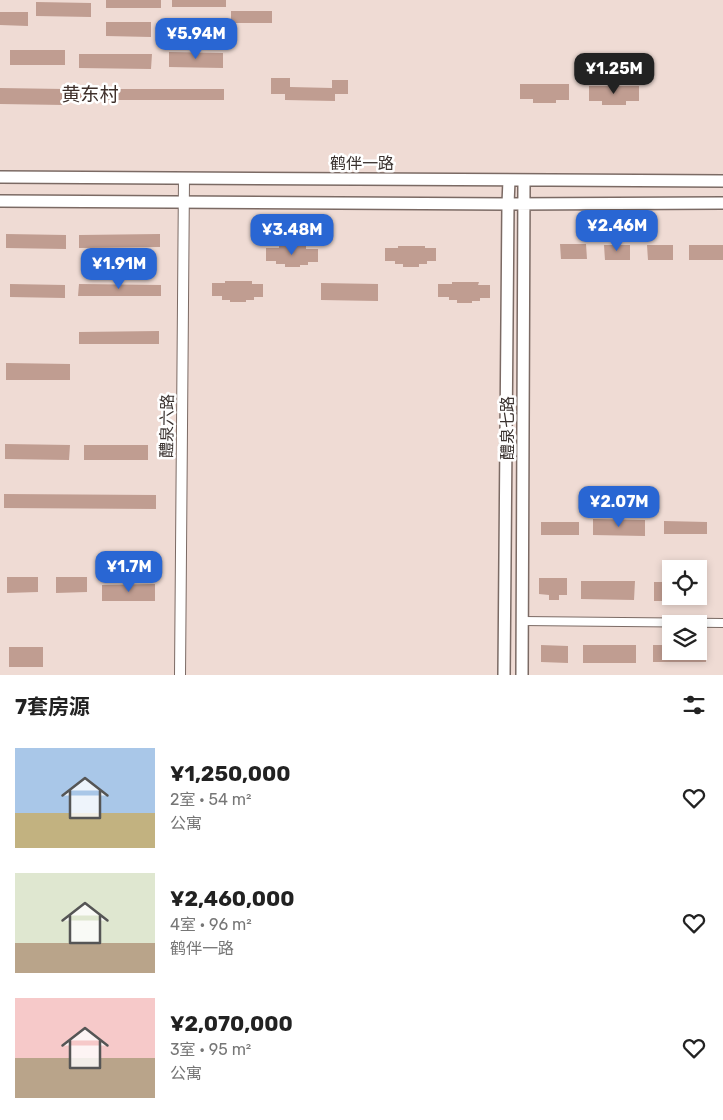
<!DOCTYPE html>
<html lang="zh">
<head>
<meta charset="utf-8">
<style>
	:root { --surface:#fff; --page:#f2f2f2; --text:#222; --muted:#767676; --accent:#2966d3 }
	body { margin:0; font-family:Rubik,"Noto Sans SC",sans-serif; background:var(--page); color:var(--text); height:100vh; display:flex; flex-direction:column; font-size:19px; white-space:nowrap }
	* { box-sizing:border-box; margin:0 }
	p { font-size:16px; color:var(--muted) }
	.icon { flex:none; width:28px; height:28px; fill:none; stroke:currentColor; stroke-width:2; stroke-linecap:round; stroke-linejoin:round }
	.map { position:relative; height:675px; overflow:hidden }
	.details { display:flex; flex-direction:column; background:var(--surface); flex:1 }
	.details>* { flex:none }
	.tools { position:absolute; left:662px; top:560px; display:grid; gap:10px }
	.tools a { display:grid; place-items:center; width:45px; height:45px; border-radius:0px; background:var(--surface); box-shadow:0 2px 8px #0003; font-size:25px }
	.price { position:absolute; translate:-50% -42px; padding:0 11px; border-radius:10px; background:var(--accent); color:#fff; font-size:16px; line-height:32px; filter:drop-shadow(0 1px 2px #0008) }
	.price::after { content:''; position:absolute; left:50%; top:30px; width:15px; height:11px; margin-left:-8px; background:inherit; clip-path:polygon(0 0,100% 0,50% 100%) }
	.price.on { background:#222; color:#fff }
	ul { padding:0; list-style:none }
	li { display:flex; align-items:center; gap:15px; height:125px; padding:0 15px }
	li span { display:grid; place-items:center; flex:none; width:140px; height:100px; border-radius:0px; color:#555 }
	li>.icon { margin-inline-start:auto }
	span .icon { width:60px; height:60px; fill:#fffc; stroke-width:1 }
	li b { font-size:21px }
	h2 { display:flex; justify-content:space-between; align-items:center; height:60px; padding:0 15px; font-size:21px }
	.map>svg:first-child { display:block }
	.building { fill:#c09d91 }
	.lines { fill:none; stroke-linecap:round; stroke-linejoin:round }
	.minor-casing { stroke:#7b6a64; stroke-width:10 }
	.tertiary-casing { stroke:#7b6a64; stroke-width:12 }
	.secondary-casing { stroke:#7b6a64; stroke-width:14 }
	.minor { stroke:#fff; stroke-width:8 }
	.tertiary { stroke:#fff; stroke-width:10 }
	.secondary { stroke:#fff; stroke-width:11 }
	.labels { text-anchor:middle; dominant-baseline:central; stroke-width:5; stroke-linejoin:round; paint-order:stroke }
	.street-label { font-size:16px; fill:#3a322f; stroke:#fff }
	.quarter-label { font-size:19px; fill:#3f302b; stroke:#fff }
</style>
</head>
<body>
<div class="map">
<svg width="723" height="675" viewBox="0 0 723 675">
	<rect width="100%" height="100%" fill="#efdbd4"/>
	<path class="building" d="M106,0H161V8H106Z
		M172,0H226V7H172Z
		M36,2L91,3V17L36,16Z
		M231,11H272V23H231Z
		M0,12H28V26L0,25Z
		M170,21H224V36H170Z
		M106,22H151V37L106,36Z
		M10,50H65V65H10Z
		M169,52L223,53V68L169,67Z
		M79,54H152L151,69L79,68Z
		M271,78H290V87L332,88V80H348V94H335V101L285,100V94H271Z
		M520,84H569V100H556V103H533V99H520Z
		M589,86H639V101H626V105H602V101H589Z
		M0,88L64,89V105L0,104Z
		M80,89H224V100H80Z
		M6,234L66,235V249L6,248Z
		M160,234V247L79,248V235Z
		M560,244H586L587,259H561Z
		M604,245H630V260H605Z
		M647,245H673V260H648Z
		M689,245H723V260H689Z
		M279,246H306V249H318V262H308V265H300V267H285V264H276V261H266V248H279Z
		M398,246H425V248H436V261H427V264H419V267H403V264H395V261H385V248H398Z
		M225,281H252V284H263V297H254V300H246V302H230V300H222V296H212V283H225Z
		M452,282H479L478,285H490V298H480V301H472V303H457V300H449V297H438V284H452Z
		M321,283L378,284V301L321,300Z
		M10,284L65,285V298L10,297Z
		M79,284L161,285V296H78Z
		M159,331V344H79V332Z
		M6,363L70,364V380H6Z
		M5,444L70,445L69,460L5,459Z
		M84,445H148V460H84Z
		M4,494L156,495V509L4,508Z
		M593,519L645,520V536L593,535Z
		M664,521L707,522V534H664Z
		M541,522H579V535H541Z
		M7,577H38V592L7,593Z
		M56,577H87V592L56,593Z
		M539,578H567V595H559V600H549V595L539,594Z
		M581,581H635L634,600L581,599Z
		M654,582H671V601H654Z
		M155,584V601H102V585Z
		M541,645L568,646V663L541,662Z
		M583,645H636V663H583Z
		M653,645H671V651H699V645H706V662H653Z
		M9,647H43V667H9Z"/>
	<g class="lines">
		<g class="minor-casing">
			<path id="minor" d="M522,621L723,623"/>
		</g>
		<g class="tertiary-casing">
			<path id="tertiary" d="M180,675L184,178"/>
		</g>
		<g class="secondary-casing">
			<path id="secondary" d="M0,177L723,181
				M0,201L508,204L723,203
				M504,675L508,204L509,180
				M522,675L524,180"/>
		</g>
		<use href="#minor" class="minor"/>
		<use href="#tertiary" class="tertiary"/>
		<use href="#secondary" class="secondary"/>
	</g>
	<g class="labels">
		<g class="street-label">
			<text x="362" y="163">鹤伴一路</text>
			<text transform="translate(167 426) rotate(-89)">醴泉六路</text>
			<text transform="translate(507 428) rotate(-90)">醴泉七路</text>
		</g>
		<g class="quarter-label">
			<text x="90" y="94">黄东村</text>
		</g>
	</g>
</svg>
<div class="tools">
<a><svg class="icon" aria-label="locate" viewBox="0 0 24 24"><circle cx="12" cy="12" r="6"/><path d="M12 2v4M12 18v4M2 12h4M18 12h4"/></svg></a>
<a><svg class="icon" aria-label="layers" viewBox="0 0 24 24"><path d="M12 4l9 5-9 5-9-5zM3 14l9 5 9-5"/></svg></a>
</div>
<b class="price" style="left:196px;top:60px">¥5.94M</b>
<b class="price on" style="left:614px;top:95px">¥1.25M</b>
<b class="price" style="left:617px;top:252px">¥2.46M</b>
<b class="price" style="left:292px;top:256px">¥3.48M</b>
<b class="price" style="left:119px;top:290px">¥1.91M</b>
<b class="price" style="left:619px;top:528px">¥2.07M</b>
<b class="price" style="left:129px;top:593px">¥1.7M</b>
</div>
<section class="details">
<h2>7套房源<svg class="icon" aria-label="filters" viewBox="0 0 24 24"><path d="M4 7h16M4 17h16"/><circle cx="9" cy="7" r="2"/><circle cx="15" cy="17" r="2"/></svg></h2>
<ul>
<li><span style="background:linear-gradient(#a9c7e8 65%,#c2b280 0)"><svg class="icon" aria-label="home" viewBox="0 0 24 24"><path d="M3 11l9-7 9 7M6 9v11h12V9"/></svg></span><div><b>¥1,250,000</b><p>2室 · 54 m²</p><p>公寓</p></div><svg class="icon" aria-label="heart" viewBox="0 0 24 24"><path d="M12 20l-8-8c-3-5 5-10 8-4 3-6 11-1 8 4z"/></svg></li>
<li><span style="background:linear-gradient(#dfe7d0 70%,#b9a48a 0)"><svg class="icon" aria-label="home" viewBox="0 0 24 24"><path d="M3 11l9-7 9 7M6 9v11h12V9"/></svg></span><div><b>¥2,460,000</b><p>4室 · 96 m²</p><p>鹤伴一路</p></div><svg class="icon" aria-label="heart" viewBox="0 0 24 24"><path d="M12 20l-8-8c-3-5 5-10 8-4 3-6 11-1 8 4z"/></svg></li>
<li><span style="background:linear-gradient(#f6c9c9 60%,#b9a48a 0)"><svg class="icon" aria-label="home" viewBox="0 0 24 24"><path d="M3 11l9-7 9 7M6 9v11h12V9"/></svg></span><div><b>¥2,070,000</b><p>3室 · 95 m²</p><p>公寓</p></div><svg class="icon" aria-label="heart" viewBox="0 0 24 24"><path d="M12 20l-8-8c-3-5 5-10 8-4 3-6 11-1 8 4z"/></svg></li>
</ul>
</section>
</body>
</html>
